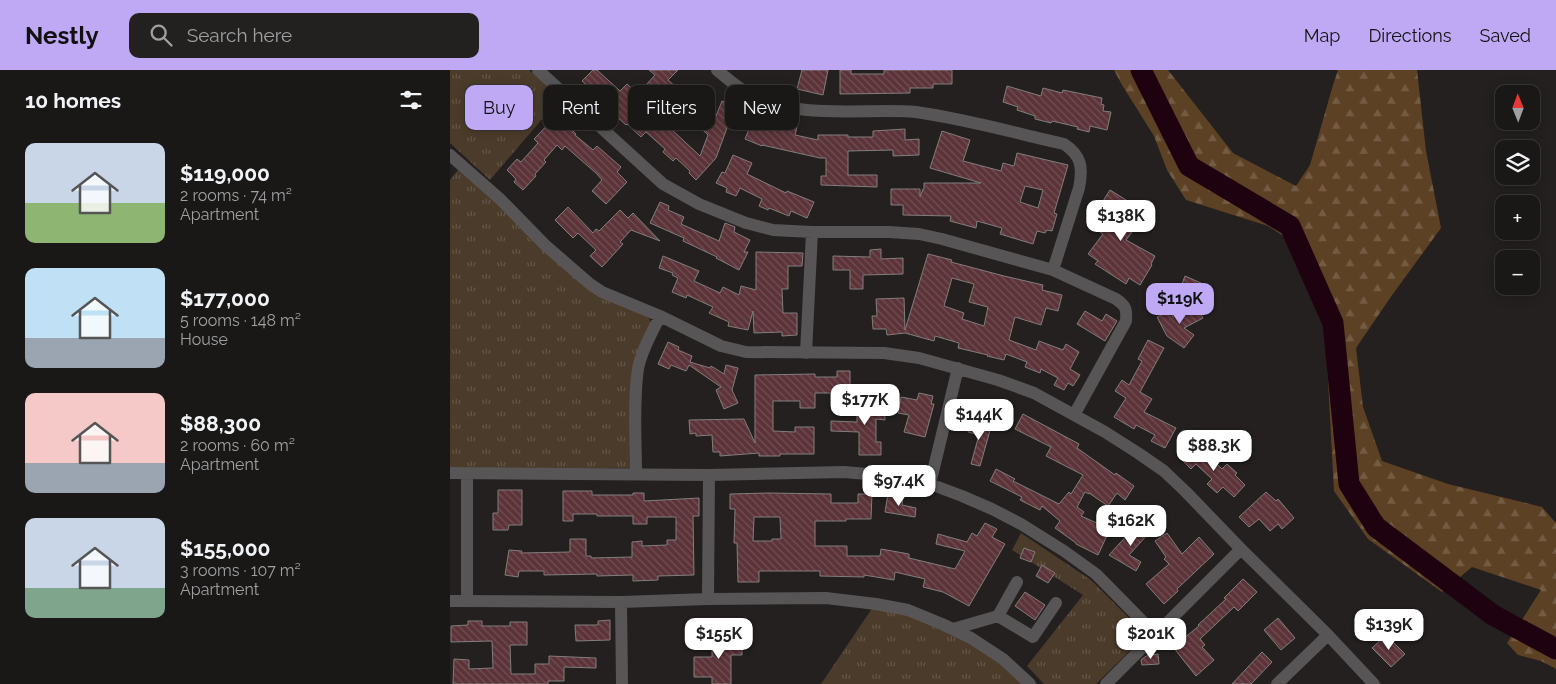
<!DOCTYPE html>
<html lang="en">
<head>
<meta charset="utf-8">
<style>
	:root { --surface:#1a1817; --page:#232120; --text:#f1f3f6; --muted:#9fa0a1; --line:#383736; --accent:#bfa9f4 }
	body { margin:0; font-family:Raleway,sans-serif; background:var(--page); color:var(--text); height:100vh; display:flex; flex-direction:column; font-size:19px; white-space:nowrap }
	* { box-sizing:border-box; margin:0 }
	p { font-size:16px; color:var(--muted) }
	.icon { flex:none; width:28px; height:28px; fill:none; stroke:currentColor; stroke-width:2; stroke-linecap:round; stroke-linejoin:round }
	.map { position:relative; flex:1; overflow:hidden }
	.sheet { display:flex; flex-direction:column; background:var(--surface); width:450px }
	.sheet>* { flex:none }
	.banner { position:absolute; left:15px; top:15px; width:475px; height:45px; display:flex; gap:10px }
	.needle { width:32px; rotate:359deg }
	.buttons { position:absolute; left:1045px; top:15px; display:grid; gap:10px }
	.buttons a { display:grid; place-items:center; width:45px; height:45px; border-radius:10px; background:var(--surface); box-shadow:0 2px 12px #0003,0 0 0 1px var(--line); font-size:25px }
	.price { position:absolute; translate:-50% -42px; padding:0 11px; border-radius:10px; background:#fff; color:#222; font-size:16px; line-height:32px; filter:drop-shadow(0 1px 2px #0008) }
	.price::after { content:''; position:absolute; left:50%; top:30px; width:15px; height:11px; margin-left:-8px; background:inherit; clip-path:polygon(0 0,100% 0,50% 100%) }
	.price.active { background:var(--accent); color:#111 }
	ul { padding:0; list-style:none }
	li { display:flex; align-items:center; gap:15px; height:125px; padding:0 25px }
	li span { display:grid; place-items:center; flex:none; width:140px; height:100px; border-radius:10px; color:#555 }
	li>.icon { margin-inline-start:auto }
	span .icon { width:60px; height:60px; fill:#fffc; stroke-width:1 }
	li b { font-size:21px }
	h2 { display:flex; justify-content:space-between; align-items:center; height:60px; padding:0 25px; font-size:21px }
	.chip { padding:0 18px; border-radius:10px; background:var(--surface); box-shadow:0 2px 12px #0003,0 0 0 1px var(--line); font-size:18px; line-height:45px }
	.chip.active { background:var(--accent); color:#111 }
	header { display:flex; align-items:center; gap:30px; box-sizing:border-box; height:70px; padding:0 25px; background:var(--accent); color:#111 }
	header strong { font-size:24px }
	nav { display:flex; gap:28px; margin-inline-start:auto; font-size:18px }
	.search { width:350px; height:45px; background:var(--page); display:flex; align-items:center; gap:12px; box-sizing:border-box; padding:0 18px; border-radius:10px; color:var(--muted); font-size:19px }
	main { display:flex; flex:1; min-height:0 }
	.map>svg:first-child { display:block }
	.grass { fill:url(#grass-tufts) }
	.forest { fill:url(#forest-firs) }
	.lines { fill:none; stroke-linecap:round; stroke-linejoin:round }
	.river { stroke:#1e020f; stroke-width:21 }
	.building { fill:url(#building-back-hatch); stroke:#827e7e; fill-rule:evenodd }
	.minor { stroke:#575555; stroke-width:12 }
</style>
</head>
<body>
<header>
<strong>Nestly</strong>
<div class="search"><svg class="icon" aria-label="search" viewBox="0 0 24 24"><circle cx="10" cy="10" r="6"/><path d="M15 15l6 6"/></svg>Search here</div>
<nav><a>Map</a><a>Directions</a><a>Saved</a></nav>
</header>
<main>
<section class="sheet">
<h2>10 homes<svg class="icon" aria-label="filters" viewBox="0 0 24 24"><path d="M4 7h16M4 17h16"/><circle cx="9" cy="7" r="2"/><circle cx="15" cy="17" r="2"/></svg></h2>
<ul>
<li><span style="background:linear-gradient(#c9d6e8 60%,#8fb573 0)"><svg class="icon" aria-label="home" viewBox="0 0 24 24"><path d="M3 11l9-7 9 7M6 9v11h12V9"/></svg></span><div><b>$119,000</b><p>2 rooms · 74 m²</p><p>Apartment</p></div></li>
<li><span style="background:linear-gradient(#bfe0f5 70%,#9aa5b1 0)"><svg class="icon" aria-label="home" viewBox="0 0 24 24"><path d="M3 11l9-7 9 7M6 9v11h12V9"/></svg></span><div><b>$177,000</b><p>5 rooms · 148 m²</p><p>House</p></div></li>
<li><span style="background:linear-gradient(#f6c9c9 70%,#9aa5b1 0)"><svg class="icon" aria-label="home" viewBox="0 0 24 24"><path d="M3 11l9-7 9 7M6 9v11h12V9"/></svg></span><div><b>$88,300</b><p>2 rooms · 60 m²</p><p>Apartment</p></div></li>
<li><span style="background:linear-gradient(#c9d6e8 70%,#7fa58c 0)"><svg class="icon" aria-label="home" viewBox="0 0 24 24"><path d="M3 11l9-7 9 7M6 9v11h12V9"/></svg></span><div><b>$155,000</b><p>3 rooms · 107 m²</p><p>Apartment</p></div></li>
</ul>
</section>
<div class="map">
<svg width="1106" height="614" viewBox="0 0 1106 614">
	<defs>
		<pattern id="grass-tufts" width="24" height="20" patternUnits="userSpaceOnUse" patternTransform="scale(1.25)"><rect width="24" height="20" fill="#4b3b2a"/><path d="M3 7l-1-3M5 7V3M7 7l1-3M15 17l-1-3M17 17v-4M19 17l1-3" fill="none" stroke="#645648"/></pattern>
		<pattern id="forest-firs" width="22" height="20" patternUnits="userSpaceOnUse" patternTransform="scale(1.25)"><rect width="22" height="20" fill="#5d4124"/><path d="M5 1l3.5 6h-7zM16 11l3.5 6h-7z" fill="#735c43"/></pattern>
		<pattern id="building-back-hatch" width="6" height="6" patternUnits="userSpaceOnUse" patternTransform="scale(1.25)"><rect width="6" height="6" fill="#5b3339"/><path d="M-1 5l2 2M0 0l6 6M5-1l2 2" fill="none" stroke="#725055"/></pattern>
	</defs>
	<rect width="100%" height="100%" fill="#23201f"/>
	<path class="grass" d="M0,0H79L111,27L40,110L0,73Z
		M8,100L47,132L138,220L197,244L201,253L185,298L181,398H0V110Z
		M571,463L641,510L696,565L646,614H594L577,596L633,525L562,480Z
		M423,537L456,543L520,572L551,592L574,614H371Z"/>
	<path class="forest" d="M664,0H718L783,83L846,116L860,95L883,15L888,0H967L976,81L991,158L940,228L906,278L913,337L932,391L998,414L1092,437L1106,453V599L1091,591L1068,585L1057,573L1091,520L1022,497L992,522L918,469L884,421L875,255L835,167L818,156L736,130L717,100L704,66L672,15Z"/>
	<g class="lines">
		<path class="river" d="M691,0L739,96L840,156L883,253L899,414L926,457L1043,545L1106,579"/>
	</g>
	<path class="building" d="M143,0H147L170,21L177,14L188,24L205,5L199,0H228L218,10L237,27L235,28L262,56L272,31L285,36L266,88L246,110L239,103L240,101L226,88L223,91L213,82L215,79L196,62L191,67L177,54L176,55L166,46L169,43L146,22L145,23L132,11ZM234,42L258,65L250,86L220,58Z
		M352,0H378L373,25L347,19Z
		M390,0H401V4H434V0H502V14H483V18H460V23L390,24Z
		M557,16L591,26L593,18L612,23L613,20L652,28L651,34L654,35L653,41L661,42L657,60L640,56L639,62L627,59L628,57L602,51L601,53L585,49V46L567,40L568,37L553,32Z
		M303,39L324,47L322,51L347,57L345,65L368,70V65H398V67H423V61L455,59V70L469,69V85L443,86V80L398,81V105H427V117L371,115V106H376V88H370L312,75V76L295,69L301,54L297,53Z
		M110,42L119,50L116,54L126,64L125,65L143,80L147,76L171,97L167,102L177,112L156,134L142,121L152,110L147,104L115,76L112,80L107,75L94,90L96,92L85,104L86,106L73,120L64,112L66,109L57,100L67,89L71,92L88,73L84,69Z
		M492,61L520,70L513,91L551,101L553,93L564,96L567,83L618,95L604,143L607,144L602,161L597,160L595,163L587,161L583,174L550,164L552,158L527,151L526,158L500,151L501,146L453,145V135H441V119H470V127L473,119H474V113H531L480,98ZM575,116L593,120L588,138L570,132Z
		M283,85L302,93L297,104L336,123L337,121L364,132L357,148L341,141L339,146L319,138L318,140L309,136L312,129L290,118L286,126L276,122L277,118L266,113L272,102L275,103Z
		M660,120L676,130V131L695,145L676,170L705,186L701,194L702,195L690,215L679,208L676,214L645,194L648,191L638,184L653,164L650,162L659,150L646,142Z
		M210,132L219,136L218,140L234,147L231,154L269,171L275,153L285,157L284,162L300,170L294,182H298L289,200L266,188L267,187L233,171L234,168L200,153Z
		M118,137L143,163L146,159L149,161L170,140L178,148L183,143L210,171L181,160L170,172L173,174L152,197L140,186L146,180L128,163L123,168L105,150Z
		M431,179V189L453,188V204L413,205V219H400V200H383V186L420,187V180Z
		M306,182L353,183L352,196H338V219H332L333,243H347V265L332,266V262L304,263L303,241L298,260L278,256L279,252L259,243L263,237L237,225L236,228L222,222L228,208L222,205L223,203L209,198L213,186L249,201L244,211L270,223L273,217L289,225L291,216L306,220Z
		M478,184L502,190L501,192L554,206L593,215L592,220L612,225L608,241L596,238L591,255L565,247L559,270L586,280L589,271L613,280L616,274L629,282L620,299L630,305L623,316L618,313L614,320L604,315L608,308L591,299L590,303L575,297L577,292L556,284L554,290L537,286L538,285L508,278L509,273L485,266L484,271L455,263L437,265L436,259H423L422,246H427L426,229L454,228L455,260ZM502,208L524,214L519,232L538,237L534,256L512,249L514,243L494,236Z
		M735,206L751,213L748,221L732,214Z
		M746,235L753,248L734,258L744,265L734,278L717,266L707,247L720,241L723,247Z
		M635,241L652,251L656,244L667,251L655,271L627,254Z
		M698,270L714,278L690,322L702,329L694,342L726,358L715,378L701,371L705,365L686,355L684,359L664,347L676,328L665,321L672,310L679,315L692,291L688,289Z
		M218,272L229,277L228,280L242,286L240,292L260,298L261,296L274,304L276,295L288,298L282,320L288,333L274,339L266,320L271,317L239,295L236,301L221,295L219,299L208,294Z
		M387,301H400V323H365V338H350V331H323V361L345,362V357H364V384H330V386H309V383L270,386V382H263L262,365L246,366V363L240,364L239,350L294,349L305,373V305L365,304V307H387Z
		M469,323L483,326L481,334H484L475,367L454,362L459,345L448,343L451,327L467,330Z
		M434,330L435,350L426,349V372H431V385H409V362L381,361V351L407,352V331Z
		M573,344L629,374L627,378L665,405L666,403L684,416L675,430L667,423L658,436L639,423V424L635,422L627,437L634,442L631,446L660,459L648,485L626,474V473L605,458L610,451L592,436L590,440L570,430L572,427L540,411L546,399L565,409L563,411L609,434L619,422L621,424L633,405L596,386L601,377L565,359Z
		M521,351L541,357L530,396L521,394L529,365L518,362Z
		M746,374L772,399L777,394L787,403L785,405L795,415L784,427L773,417L767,423L757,414L762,409L746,394L741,399L732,390Z
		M48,420H72V455H59L58,460H43V443H48Z
		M113,421H142V425H183V423H194V431L249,428V446H243L244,505L208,506V510L183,511V505L147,506V504L94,505V501H69L68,507L55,505L59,480L72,481L71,483L120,482V469H136V486H141V488L182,487V472L192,471V476L217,475V470H226V447H197V454H183V446H147V444H123V451H113Z
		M816,422L826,431L828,429L844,448L832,459L828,454L820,461L809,449L799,457L789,447Z
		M318,423L381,424V433H408V424H422L421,449H396V451H365V476H397V486H430L431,479L459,484V488L505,499L515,481L486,474L488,464L517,472L522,463L527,466L535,453L547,459L542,467L555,474L519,536L493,522L473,517L475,509L445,502L444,510L414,505V507L370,506V501H309V512H288L287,473H284L285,439H280V424ZM304,447H330L331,469H322V471H303Z
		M438,424L453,427L452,435L466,438L465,447L435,442Z
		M705,450L708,453L679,485L691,492L686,501L659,485L680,462L684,466Z
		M717,463L732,484L749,467L764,484L727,519L728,521L714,534L696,514L719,494L714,489L716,487L705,471Z
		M574,478L585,482L581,492L570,488Z
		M592,495L605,503L598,513L586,506Z
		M793,509L807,522L788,541L784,537L750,569L755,575L752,577L764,590L746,606L723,577L749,556L748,555L776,529L774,528Z
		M575,522L595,535L585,550L565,536Z
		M828,548L845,568L831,580L814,560Z
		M160,550V570L126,571L125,555H148V551Z
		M18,551H32V556H60V552H77V575H60L61,604H85V594H99V586L146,588V598L114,597V611H98V614H3L4,589L19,590V599L43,598L42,571L1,572V556L18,555Z
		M936,565L955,584L941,597L922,578Z
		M292,567V585H281V614H262V607H244V587H262V568Z
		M812,582L822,592L801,614H782Z
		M708,584L709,594L692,595L691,590L696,586Z"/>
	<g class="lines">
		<path class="minor" d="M88,0L213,114L249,134L296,153L323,160L362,162H439L469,164L492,169L603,200L666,229C676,236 677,239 676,251L624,345
			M267,0C277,8 286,17 298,23C338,46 391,41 436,41C446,41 456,41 466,42C516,49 565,63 614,74C632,86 633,98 629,118L603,200
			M0,85L50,129L95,175L140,214L152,222L210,246L271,276L296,282L434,283L469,288L548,310L584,323L655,362L688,383L714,401L736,422L791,479
			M356,283L362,162
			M0,403L259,405L394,402L417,404L480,414L512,426L542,439L571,454L614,481L646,504L706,565
			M17,404V531
			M186,404C186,371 183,332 188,299C191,281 202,263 210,246
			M480,414L508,298
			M258,529L259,405
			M0,531L171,532L258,529L376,528L426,534L458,540L492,554L521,568L553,589L580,614
			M171,532L172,614
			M548,546L583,567L606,533
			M503,559L548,546L567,512
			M656,614L791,479L878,565L924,614
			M827,614L878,565"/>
	</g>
</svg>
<div class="buttons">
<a><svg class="needle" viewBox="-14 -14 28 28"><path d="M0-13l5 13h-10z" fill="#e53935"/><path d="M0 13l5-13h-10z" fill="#9fa0a1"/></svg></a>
<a><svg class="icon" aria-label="layers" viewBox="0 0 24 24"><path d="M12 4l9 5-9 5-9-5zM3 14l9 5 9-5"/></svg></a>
<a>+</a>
<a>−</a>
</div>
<b class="price" style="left:671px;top:172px">$138K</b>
<b class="price active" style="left:730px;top:255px">$119K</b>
<b class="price" style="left:415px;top:356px">$177K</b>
<b class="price" style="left:529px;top:371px">$144K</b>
<b class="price" style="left:764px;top:402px">$88.3K</b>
<b class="price" style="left:449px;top:437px">$97.4K</b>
<b class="price" style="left:681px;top:477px">$162K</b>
<b class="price" style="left:939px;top:581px">$139K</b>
<b class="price" style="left:269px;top:590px">$155K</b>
<b class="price" style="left:701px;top:590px">$201K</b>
<div class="banner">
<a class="chip active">Buy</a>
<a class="chip">Rent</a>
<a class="chip">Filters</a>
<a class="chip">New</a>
</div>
</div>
</main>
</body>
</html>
